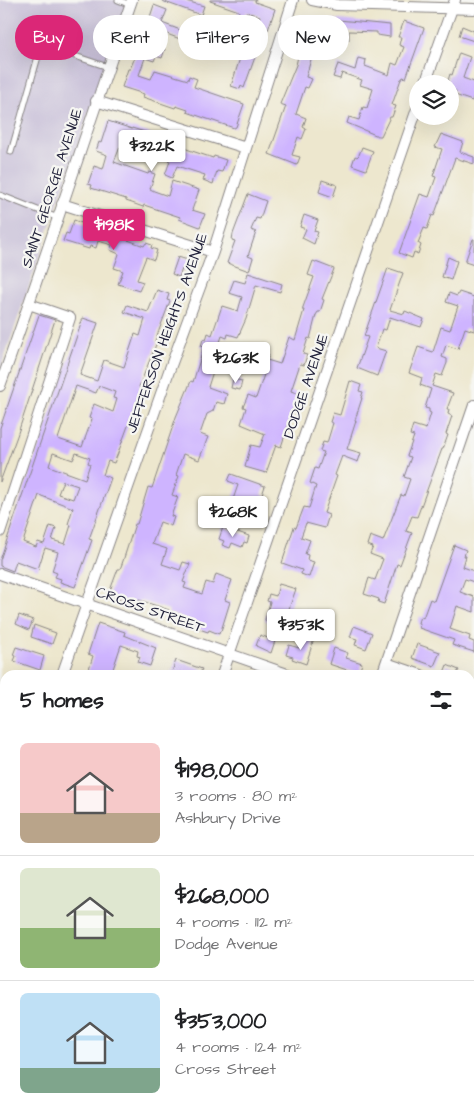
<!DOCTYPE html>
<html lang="en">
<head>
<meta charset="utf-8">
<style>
	:root { --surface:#fff; --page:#f2f2f2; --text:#202124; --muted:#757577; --line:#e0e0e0; --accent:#db2777 }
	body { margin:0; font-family:"Architects Daughter",sans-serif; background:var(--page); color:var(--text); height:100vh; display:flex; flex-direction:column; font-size:19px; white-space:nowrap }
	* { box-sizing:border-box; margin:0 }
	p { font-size:16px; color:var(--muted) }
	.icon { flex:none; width:28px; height:28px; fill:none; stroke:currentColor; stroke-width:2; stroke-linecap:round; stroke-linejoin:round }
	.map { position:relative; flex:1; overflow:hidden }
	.side { position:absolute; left:0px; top:670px; width:475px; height:446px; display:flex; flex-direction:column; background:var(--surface); border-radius:15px 15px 0 0; box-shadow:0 5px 20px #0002 }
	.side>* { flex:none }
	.guide { position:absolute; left:15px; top:15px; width:445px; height:45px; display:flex; gap:10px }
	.buttons { position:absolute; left:409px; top:75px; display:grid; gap:10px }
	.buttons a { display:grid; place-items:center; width:50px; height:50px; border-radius:50%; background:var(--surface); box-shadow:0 5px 20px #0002; font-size:25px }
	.price { position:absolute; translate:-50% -42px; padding:0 11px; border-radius:5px; background:#fff; color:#222; font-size:16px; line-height:32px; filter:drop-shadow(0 1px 2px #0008) }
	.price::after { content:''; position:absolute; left:50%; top:30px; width:15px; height:11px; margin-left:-8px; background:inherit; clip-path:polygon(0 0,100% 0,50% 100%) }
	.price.active { background:var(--accent); color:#fff }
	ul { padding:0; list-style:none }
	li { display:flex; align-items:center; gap:15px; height:125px; padding:0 20px }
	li+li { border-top:1px solid var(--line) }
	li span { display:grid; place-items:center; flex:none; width:140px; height:100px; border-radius:8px; color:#555 }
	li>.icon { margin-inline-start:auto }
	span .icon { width:60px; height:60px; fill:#fffc; stroke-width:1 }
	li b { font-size:21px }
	h2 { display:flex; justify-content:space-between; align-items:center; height:60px; padding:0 20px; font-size:21px }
	.tag { padding:0 18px; border-radius:22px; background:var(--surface); box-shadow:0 5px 20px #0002; font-size:18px; line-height:45px }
	.tag.active { background:var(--accent); color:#fff }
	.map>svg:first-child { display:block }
	.industrial { fill:#c8bfd8 }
	.building { fill:#ceb4ff; fill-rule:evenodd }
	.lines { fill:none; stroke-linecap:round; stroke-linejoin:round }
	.service-casing { stroke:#888484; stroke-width:7 }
	.minor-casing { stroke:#888484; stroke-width:12 }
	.service { stroke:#fff; stroke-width:5 }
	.minor { stroke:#fff; stroke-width:10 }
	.labels { text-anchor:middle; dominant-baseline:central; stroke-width:4.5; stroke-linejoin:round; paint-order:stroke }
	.street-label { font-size:15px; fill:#22223b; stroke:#f6f6f2 }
</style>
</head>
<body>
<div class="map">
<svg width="474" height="1116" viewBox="0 0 474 1116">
	<rect width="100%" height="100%" fill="#f6f6f2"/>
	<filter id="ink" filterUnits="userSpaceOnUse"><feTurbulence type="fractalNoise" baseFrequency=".02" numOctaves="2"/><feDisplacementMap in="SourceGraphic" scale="10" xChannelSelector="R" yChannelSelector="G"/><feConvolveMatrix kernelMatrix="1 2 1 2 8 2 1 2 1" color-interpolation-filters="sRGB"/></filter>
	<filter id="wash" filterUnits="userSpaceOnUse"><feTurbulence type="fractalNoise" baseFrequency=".0096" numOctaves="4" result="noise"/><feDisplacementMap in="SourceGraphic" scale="20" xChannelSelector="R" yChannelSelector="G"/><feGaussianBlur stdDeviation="1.12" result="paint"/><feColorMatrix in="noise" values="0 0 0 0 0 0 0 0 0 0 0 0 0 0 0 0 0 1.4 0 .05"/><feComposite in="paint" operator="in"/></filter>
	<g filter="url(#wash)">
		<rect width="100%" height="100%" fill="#ede7ce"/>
		<path class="industrial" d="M0,0H128L0,370Z"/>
		<g id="blocks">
			<path class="building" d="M162,0H182L204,6L201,15L162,1Z
				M210,0H256L255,2L275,9L268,30L265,29L244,88L241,86L240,89L231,86L241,55H243L249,38L252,39L260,16L246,12L240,28L234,26L239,11L210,1Z
				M154,5L167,10L162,23L183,31L180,39L167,34L162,48L165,49L162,58L156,56L154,61L145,58L139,75L151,79L155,70L188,80L189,76L197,79L194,87L244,104L236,127L234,128L187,112L188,110L176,106L175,108L143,97L144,94L122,87L128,69H130L142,41H144L152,18L150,17Z
				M318,18L390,25V37L377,35V32L349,31V40L317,38L306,77L312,79L308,88L305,87L296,114L306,118L303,127L306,129L302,139L298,137L292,155L300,157L297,165L269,154L286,106L280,104L296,65L299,52L300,27H318Z
				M46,20L82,32L77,47L41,35Z
				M404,21L424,28L406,78L403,77L402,79H401L392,105L396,106L392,117H390L381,136H378L347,123L349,117L359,120L363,107L367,108L373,89L360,85L362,80L342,73L340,79L333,77L338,64L355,70L358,58L366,60L365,66L389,75L392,63L397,65L404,47L399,45L401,37H398Z
				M462,26L474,31V41L459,36Z
				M459,53L470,57L463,78L474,82V95L472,101L455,95L456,91L450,89V84H447L450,74L452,75Z
				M108,121L132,129V128L151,134L185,146L184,148L192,151L213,158L214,156L226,160L222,172L217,171L213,184L203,180L205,175L177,166L172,178L165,175L170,161L156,156L158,150L145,146L143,151L138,149L137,153L120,147L114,162L148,174L149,172L155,174L150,189L154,191L168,196L172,181L199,190L192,210L205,214L200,227L179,219L180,217L144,205L143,207L132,203L126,201V199L91,188L92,185L88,184L94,166L103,169L107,155L96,151L99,142L101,143Z
				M441,134L463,142L460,152L474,157V164L455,158L434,216L432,215L427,229L424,228L418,243L421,245L418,254L414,252L412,258L399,253L420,194L429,197L436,177L433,176L442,149L435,147Z
				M362,147L373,151L366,170L352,165L355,156L357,157L359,155Z
				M322,180L337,185L333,197L319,192Z
				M248,194L266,201L260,219L256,218L251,230L256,232L248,256L253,258L249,271L227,263L235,241L232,240L233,234Z
				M304,215L318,220L314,231L318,232L314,244L302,238L306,229L300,227Z
				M74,220L92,227L93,225L103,228L115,233L114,235L144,246L146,243L152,245L151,248L157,250L154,260L146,257L137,280L143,282L139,291L118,284L123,271L114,268L119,254L110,250L112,245L98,241L96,248L90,246L89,249L63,241L66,233L69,234Z
				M473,239H474V265L465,262Z
				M178,257L191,261L187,271L182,269L179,277L172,274Z
				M448,257L457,261L451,280L442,277Z
				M313,261L334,269L322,299L324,300L320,312H318L316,315L310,339L308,338L303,354L307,355L304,365L300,364L291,391L299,394L297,402L296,401L281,447L276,445L266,473L245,467L251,445L260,447L265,434L241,424L246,408L243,407L248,395L256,398L266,369L251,364L256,351L269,355L267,360L280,364L289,337L295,340L304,310H302L314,277L308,275Z
				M388,268L403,273L390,310L404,314L405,311L424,319L421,327L390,317L386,330L382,329L376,348L386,351L377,376L357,368L368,337L364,336Z
				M248,273L282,284L280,292L256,285L246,319L238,337L228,334L227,338L222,336L219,345L217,344L211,360L216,362L208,387L227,394L224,404L216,402L213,411L207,414L200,434L208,437L199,460L183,454L176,475L179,476L172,495L178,497L171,516L174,517L171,526L160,522L152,544L167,549L162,564L180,570L183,562L190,564L183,582L186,583L184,588L202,594L206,582L213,584L216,574L232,580L225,600L230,602L221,631H220L219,634L209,630L208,632L193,627L194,624L192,623L193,621L168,613L169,610L139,600L137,606L135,605L134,607L119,602L120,600L110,597L111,594L109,593L118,569H120L122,564L135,524H137L148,487L152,488L176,417L191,381L193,382L204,347L201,346L203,339L206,340L208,333L212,335L222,306L238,311L242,297L229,293L234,280L245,283Z
				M157,290L169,294L167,300L170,301L155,341L157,342L139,387L142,388L118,453L114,463L108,461L103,475L111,478L89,539L92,540L75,587L60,582L61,579L55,577L57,573L52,571L58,552L45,548L38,569L16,561L13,571L0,566V560L83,318L98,323L80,375L97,381L104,360L124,367L135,334L140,336L145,319L124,312L127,305L148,312ZM76,386L96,393L99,386L115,392L113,398L117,399L113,412L94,404L89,418L92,419L82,447L58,439ZM53,453L73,460L76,453L90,458L88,463L90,464L85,479L49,466ZM63,481L78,486L73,499L58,494ZM39,495L73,508L68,524L71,525L65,544L52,540L56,528L50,526L44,544L38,542L36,547L23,542Z
				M459,292L474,297V331L465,328L458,349L446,345L442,357L447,359V363L442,376L436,374L432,386L453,393L447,409H449L448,414L452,416L446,434L448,435L443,449H442L417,517L412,516L406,531L412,533L400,565L397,564L384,604L378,602L379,599L364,594L369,578L375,580L383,559L370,554L373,547L367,545L370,536L383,541L401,495L404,496L410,479L404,477L411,457L407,456L414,436L410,435L413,425L426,429L431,413L429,412V409L425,408L431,389L420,385L422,378L409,373L418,347L433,352L441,327L450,330L458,306L446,302L449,293L457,296Z
				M39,315L55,320L17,436L0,482V428Z
				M233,379L242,381L240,390L231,388Z
				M350,381L361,385L359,391L363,392L361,398H362L355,420L356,421L347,449L361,453L358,462L342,456L335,475L337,476L324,513L329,515L325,528L306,523L301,537L310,540L305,554L308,555L307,560L314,562L309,577L301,574L302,570L282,563L294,527L296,528L304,507L309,508L316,486L310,483L315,468L318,469L324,452L320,451L323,442L327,443L333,423L330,422L333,413L340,415Z
				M231,474L265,486L262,495L265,496L257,517L247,513L246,515L231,510L230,508L238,485L228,481Z
				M223,527L249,536L247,543L244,542L242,547L232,543L230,548L222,545L224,541L219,539Z
				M454,545L466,550L464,556H466L463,567L474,571V582L465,579L460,592L474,597V612L457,606L450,629L470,636L469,640L474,642V652L452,645L454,640L419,628L420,624L418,623L420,616L423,618L430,599L434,601Z
				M279,584L296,589L286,617L294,619L291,627L276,622L275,626L268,624L269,622L265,620L270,602L267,601L269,594L276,596Z
				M19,615L33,620L29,630L16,624Z
				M98,623L125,632L124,635L156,648L150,666L138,662L140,657L137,656L138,651L121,645L111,675H87L93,656L88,654Z
				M34,625L56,633L52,644L31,637Z
				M354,626L372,633L366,649L355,645L357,639L350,637Z
				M260,635L268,638L269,635L276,638L271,653L256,646Z
				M308,637L314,639L306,664L292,659L293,657L286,655L289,645L299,648L304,639L307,640Z
				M417,644L440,652L434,666L412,658Z
				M16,647L44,656L40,670L14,661L16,656L13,655Z
				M334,648L348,653L346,658L362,663L359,674L329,664Z
				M176,660L202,669L199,675H177V674L172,672Z
				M447,665L459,670L456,675H443Z"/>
		</g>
	</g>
	<g filter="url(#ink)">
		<use href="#blocks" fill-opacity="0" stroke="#888484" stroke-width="1"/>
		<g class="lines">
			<g class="service-casing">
				<path id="service" d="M118,0L131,5
					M11,152L39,53L48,47L108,67
					M0,195L58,218"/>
			</g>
			<g class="minor-casing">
				<path id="minor" d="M312,0L337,5L474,9
					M425,84L455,0
					M96,101L246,148
					M62,204L213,252
					M0,386C46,258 87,128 132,0
					M0,532L70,318L29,304
					M0,574L290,675
					M386,663L421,675
					M62,675L169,371L213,252L293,0
					M222,675L418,106
					M382,675L474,405
					M470,692L474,694
					M0,854L5,840
					M68,1116L70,1111
					M230,1116L231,1111"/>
			</g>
			<use href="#service" class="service"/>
			<use href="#minor" class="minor"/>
		</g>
	</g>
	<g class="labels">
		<g class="street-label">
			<text transform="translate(52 188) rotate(-72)">SAINT GEORGE AVENUE</text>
			<text transform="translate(167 333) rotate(-70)">JEFFERSON HEIGHTS AVENUE</text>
			<text transform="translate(306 386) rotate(-71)">DODGE AVENUE</text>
			<text transform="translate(150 610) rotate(19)">CROSS STREET</text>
		</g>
	</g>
</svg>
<div class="buttons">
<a><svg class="icon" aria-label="layers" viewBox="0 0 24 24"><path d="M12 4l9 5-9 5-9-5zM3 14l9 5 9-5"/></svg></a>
</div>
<b class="price" style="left:152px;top:172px">$322K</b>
<b class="price active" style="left:114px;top:251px">$198K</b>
<b class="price" style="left:236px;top:384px">$263K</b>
<b class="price" style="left:233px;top:538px">$268K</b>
<b class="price" style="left:301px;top:651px">$353K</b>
<div class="guide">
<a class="tag active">Buy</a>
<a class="tag">Rent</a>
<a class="tag">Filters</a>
<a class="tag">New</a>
</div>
<section class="side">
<h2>5 homes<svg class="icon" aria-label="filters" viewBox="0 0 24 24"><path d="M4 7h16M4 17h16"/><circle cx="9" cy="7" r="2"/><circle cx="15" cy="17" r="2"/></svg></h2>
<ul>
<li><span style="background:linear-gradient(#f6c9c9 70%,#b9a48a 0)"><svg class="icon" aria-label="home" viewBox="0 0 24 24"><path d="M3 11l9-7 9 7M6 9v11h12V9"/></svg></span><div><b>$198,000</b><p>3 rooms · 80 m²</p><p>Ashbury Drive</p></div></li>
<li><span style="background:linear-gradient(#dfe7d0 60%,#8fb573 0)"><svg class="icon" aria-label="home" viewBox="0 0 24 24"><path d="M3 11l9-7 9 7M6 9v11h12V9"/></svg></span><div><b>$268,000</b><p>4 rooms · 112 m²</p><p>Dodge Avenue</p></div></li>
<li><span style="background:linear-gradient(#bfe0f5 75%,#7fa58c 0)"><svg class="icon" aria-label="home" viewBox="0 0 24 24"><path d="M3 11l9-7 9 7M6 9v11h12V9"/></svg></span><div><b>$353,000</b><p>4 rooms · 124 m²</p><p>Cross Street</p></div></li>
</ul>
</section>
</div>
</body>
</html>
